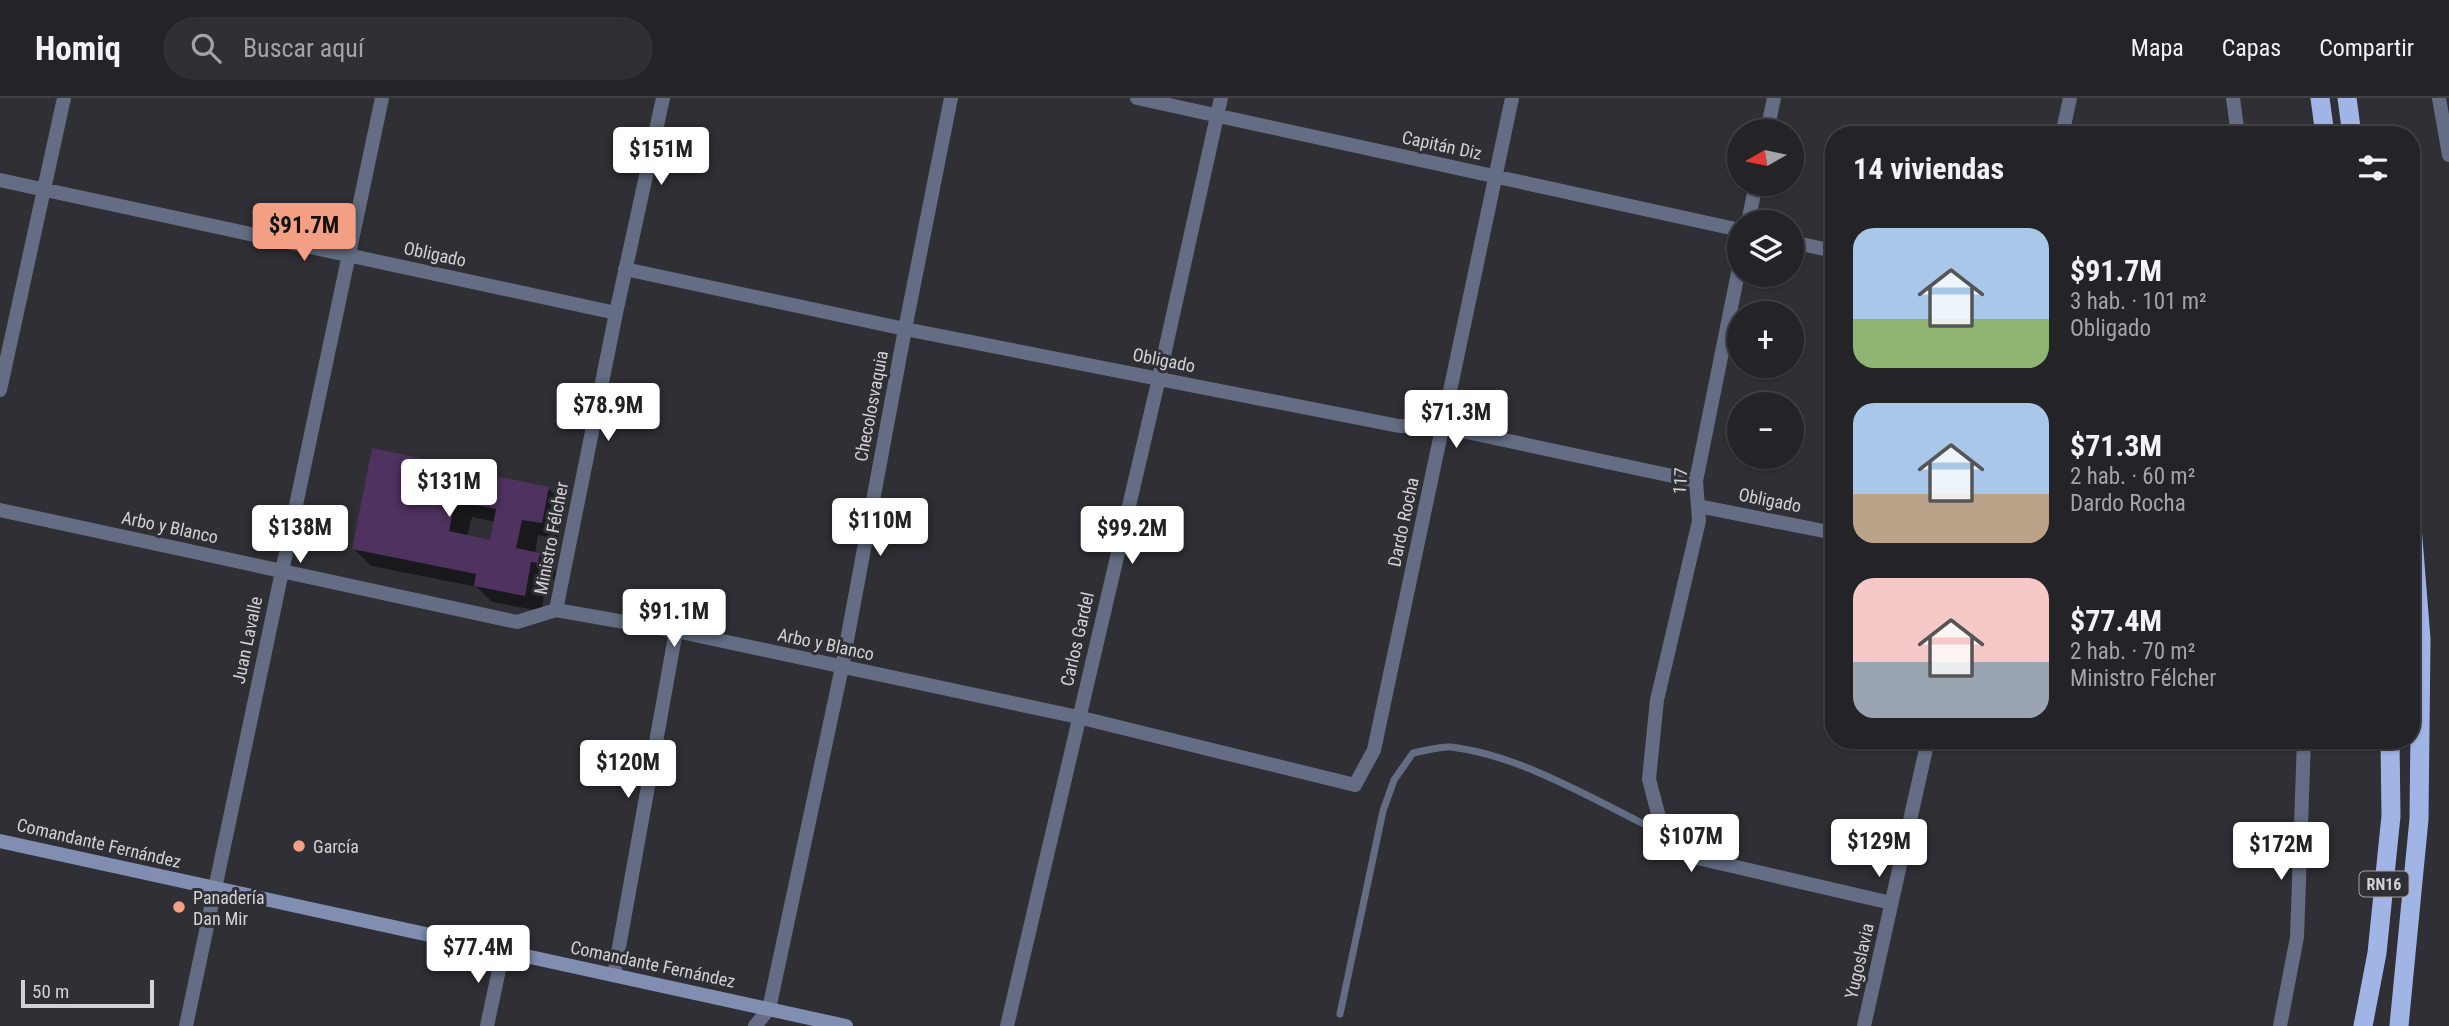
<!DOCTYPE html>
<html lang="es">
<head>
<meta charset="utf-8">
<style>
	:root { --surface:#242328; --page:#302f34; --text:#f1f3f6; --muted:#a3a4a8; --line:#414045; --accent:#f39f83 }
	body { margin:0; font-family:"Roboto Condensed",sans-serif; background:var(--page); color:var(--text); height:100vh; display:flex; flex-direction:column; font-size:26px; white-space:nowrap }
	* { box-sizing:border-box; margin:0 }
	p { font-size:23px; color:var(--muted) }
	.icon { flex:none; width:38px; height:38px; fill:none; stroke:currentColor; stroke-width:2; stroke-linecap:round; stroke-linejoin:round }
	.map { position:relative; flex:1; overflow:hidden }
	.side { position:absolute; left:1825px; top:28px; width:595px; height:623px; display:flex; flex-direction:column; background:var(--surface); border-radius:28px; box-shadow:0 2px 5px #0004,0 0 0 2px var(--line) }
	.side>* { flex:none }
	.needle { width:46px; rotate:261deg }
	.buttons { position:absolute; left:1727px; top:21px; display:grid; gap:14px }
	.buttons a { display:grid; place-items:center; width:77px; height:77px; border-radius:50%; background:var(--surface); box-shadow:0 2px 5px #0004,0 0 0 2px var(--line); font-size:35px }
	.scale { position:absolute; left:21px; bottom:18px; width:133px; box-sizing:border-box; padding-left:7px; border:4px solid #d2d2d5; border-top:0; font-size:19px; line-height:24px; white-space:nowrap; color:#d2d2d5; -webkit-text-stroke:5px #302f35; paint-order:stroke }
	.price { position:absolute; translate:-50% -60px; padding:0 16px; border-radius:7px; background:#fff; color:#222; font-size:23px; line-height:46px; filter:drop-shadow(0 2px 4px #0008) }
	.price::after { content:''; position:absolute; left:50%; top:42px; width:21px; height:16px; margin-left:-10px; background:inherit; clip-path:polygon(0 0,100% 0,50% 100%) }
	.price.active { background:var(--accent); color:#111 }
	ul { padding:0; list-style:none }
	li { display:flex; align-items:center; gap:21px; height:175px; padding:0 28px }
	li span { display:grid; place-items:center; flex:none; width:196px; height:140px; border-radius:21px; color:#555 }
	li>.icon { margin-inline-start:auto }
	span .icon { width:84px; height:84px; fill:#fffc; stroke-width:1 }
	li b { font-size:30px }
	h2 { display:flex; justify-content:space-between; align-items:center; height:84px; padding:0 28px; font-size:30px }
	header { display:flex; align-items:center; gap:42px; box-sizing:border-box; height:98px; padding:0 35px; background:var(--surface); border-bottom:2px solid var(--line) }
	header strong { font-size:33px }
	nav { display:flex; gap:38px; margin-inline-start:auto; font-size:24px }
	.search { width:490px; height:63px; background:var(--page); display:flex; align-items:center; gap:18px; box-sizing:border-box; padding:0 24px; border-radius:38px; color:var(--muted); font-size:26px }
	.map>svg:first-child { display:block }
	.shadow { fill:#0007; fill-rule:evenodd }
	.building { fill:#4f325f; fill-rule:evenodd }
	.lines { fill:none; stroke-linecap:round; stroke-linejoin:round }
	.service { stroke:#646d83; stroke-width:7 }
	.minor { stroke:#646d83; stroke-width:14 }
	.tertiary { stroke:#646d83; stroke-width:14 }
	.secondary { stroke:#818eb2; stroke-width:14 }
	.trunk { stroke:#a1b4e6; stroke-width:19 }
	.poi-dot { fill:#f39f83; stroke:#302f35; stroke-width:2.5 }
	.labels { text-anchor:middle; dominant-baseline:central; stroke-width:6; stroke-linejoin:round; paint-order:stroke }
	.shield { fill:#302f35; stroke:#a1a1a5; stroke-width:2 }
	.shield-label { font-size:16px; font-weight:bold; fill:#d2d2d5 }
	.street-label { font-size:18px; fill:#d2d2d5; stroke:#302f35 }
	.poi-label { font-size:18px; fill:#d2d2d5; stroke:#302f35; text-anchor:start }
</style>
</head>
<body>
<header>
<strong>Homiq</strong>
<div class="search"><svg class="icon" aria-label="search" viewBox="0 0 24 24"><circle cx="10" cy="10" r="6"/><path d="M15 15l6 6"/></svg>Buscar aquí</div>
<nav><a>Mapa</a><a>Capas</a><a>Compartir</a></nav>
</header>
<div class="map">
<svg width="2449" height="928" viewBox="0 0 2449 928">
	<rect width="100%" height="100%" fill="#302f35"/>
	<path class="shadow" d="M452,368L456,372L548,390L565,407L558,441L538,437L535,456L539,457L556,474L554,481L548,480L541,513L492,504L477,489L371,468L354,451ZM472,419L495,424L491,444L467,439Z"/>
	<path class="building" d="M372,350L453,367L449,391L453,392L457,370L549,389L542,425L522,422L516,450L540,455L538,465L531,464L525,498L474,488L476,476L352,451ZM455,403L496,411L490,442L449,433Z"/>
	<g class="lines">
		<path class="service" d="M1340,916L1383,713L1394,682L1413,655C1425,653 1439,648 1451,649C1521,657 1598,704 1662,735"/>
		<path class="minor" d="M1137,0L1740,132
			M2233,0L2238,37
			M2439,0L2449,57
			M1767,33L1774,0
			M2062,37L2070,0
			M0,82L616,215
			M1748,124L1756,86
			M1792,144L1834,153
			M1740,165L1696,383L1699,423L1657,602L1649,681L1663,735L1689,758L1891,805
			M625,171L905,231L1399,328L1443,329L1696,383
			M0,292L64,0
			M1698,408L1834,435
			M0,412L517,524L556,512L676,533L1078,619L1355,687L1374,652L1512,0
			M556,512L616,215L663,0
			M614,877L676,533
			M769,911L842,569L905,231L951,0
			M186,928L382,0
			M487,928L503,853
			M1007,928L1159,280L1221,0
			M1864,928L1928,642
			M2280,928L2297,839L2304,642"/>
		<path class="tertiary" d="M755,928L769,911"/>
		<path class="secondary" d="M0,743L846,928"/>
		<path class="trunk" d="M2320,0L2325,37
			M2347,0L2352,37
			M2363,928L2377,855L2391,718L2390,642
			M2399,928L2419,721L2421,541L2412,428"/>
	</g>
	<g class="poi-dot">
		<circle cx="299" cy="748" r="7"/>
		<circle cx="179" cy="809" r="7"/>
	</g>
	<g class="labels">
		<rect class="shield" x="2359.5" y="773.5" width="49" height="25" rx="5"/>
		<g class="shield-label">
			<text x="2384" y="786">RN16</text>
		</g>
		<g class="street-label">
			<text transform="translate(1442 47) rotate(12)">Capitán Diz</text>
			<text transform="translate(435 156) rotate(12)">Obligado</text>
			<text transform="translate(1164 262) rotate(11)">Obligado</text>
			<text transform="translate(871 308) rotate(-79)">Checolosvaquia</text>
			<text transform="translate(1680 383) rotate(-86)">117</text>
			<text transform="translate(1770 402) rotate(11)">Obligado</text>
			<text transform="translate(1403 424) rotate(-78)">Dardo Rocha</text>
			<text transform="translate(170 429) rotate(12)">Arbo y Blanco</text>
			<text transform="translate(551 440) rotate(-79)">Ministro Félcher</text>
			<text transform="translate(1077 541) rotate(-77)">Carlos Gardel</text>
			<text transform="translate(247 542) rotate(-78)">Juan Lavalle</text>
			<text transform="translate(826 546) rotate(12)">Arbo y Blanco</text>
			<text transform="translate(99 745) rotate(13)">Comandante Fernández</text>
			<text transform="translate(1859 863) rotate(-77)">Yugoslavia</text>
			<text transform="translate(653 866) rotate(12)">Comandante Fernández</text>
		</g>
		<g class="poi-label">
			<text x="313" y="748">García</text>
			<text x="193" y="799">Panadería<tspan x="193" dy="21">Dan Mir</tspan></text>
		</g>
	</g>
</svg>
<div class="buttons">
<a><svg class="needle" viewBox="-14 -14 28 28"><path d="M0-13l5 13h-10z" fill="#e53935"/><path d="M0 13l5-13h-10z" fill="#a3a4a8"/></svg></a>
<a><svg class="icon" aria-label="layers" viewBox="0 0 24 24"><path d="M12 4l9 5-9 5-9-5zM3 14l9 5 9-5"/></svg></a>
<a>+</a>
<a>−</a>
</div>
<div class="scale">50 m</div>
<b class="price" style="left:661px;top:89px">$151M</b>
<b class="price active" style="left:304px;top:165px">$91.7M</b>
<b class="price" style="left:608px;top:345px">$78.9M</b>
<b class="price" style="left:1456px;top:352px">$71.3M</b>
<b class="price" style="left:449px;top:421px">$131M</b>
<b class="price" style="left:880px;top:460px">$110M</b>
<b class="price" style="left:300px;top:467px">$138M</b>
<b class="price" style="left:1132px;top:468px">$99.2M</b>
<b class="price" style="left:674px;top:551px">$91.1M</b>
<b class="price" style="left:628px;top:702px">$120M</b>
<b class="price" style="left:1691px;top:776px">$107M</b>
<b class="price" style="left:1879px;top:781px">$129M</b>
<b class="price" style="left:2281px;top:784px">$172M</b>
<b class="price" style="left:478px;top:887px">$77.4M</b>
<section class="side">
<h2>14 viviendas<svg class="icon" aria-label="filters" viewBox="0 0 24 24"><path d="M4 7h16M4 17h16"/><circle cx="9" cy="7" r="2"/><circle cx="15" cy="17" r="2"/></svg></h2>
<ul>
<li><span style="background:linear-gradient(#a9c7e8 65%,#8fb573 0)"><svg class="icon" aria-label="home" viewBox="0 0 24 24"><path d="M3 11l9-7 9 7M6 9v11h12V9"/></svg></span><div><b>$91.7M</b><p>3 hab. · 101 m²</p><p>Obligado</p></div></li>
<li><span style="background:linear-gradient(#a9c7e8 65%,#b9a48a 0)"><svg class="icon" aria-label="home" viewBox="0 0 24 24"><path d="M3 11l9-7 9 7M6 9v11h12V9"/></svg></span><div><b>$71.3M</b><p>2 hab. · 60 m²</p><p>Dardo Rocha</p></div></li>
<li><span style="background:linear-gradient(#f6c9c9 60%,#9aa5b1 0)"><svg class="icon" aria-label="home" viewBox="0 0 24 24"><path d="M3 11l9-7 9 7M6 9v11h12V9"/></svg></span><div><b>$77.4M</b><p>2 hab. · 70 m²</p><p>Ministro Félcher</p></div></li>
</ul>
</section>
</div>
</body>
</html>
